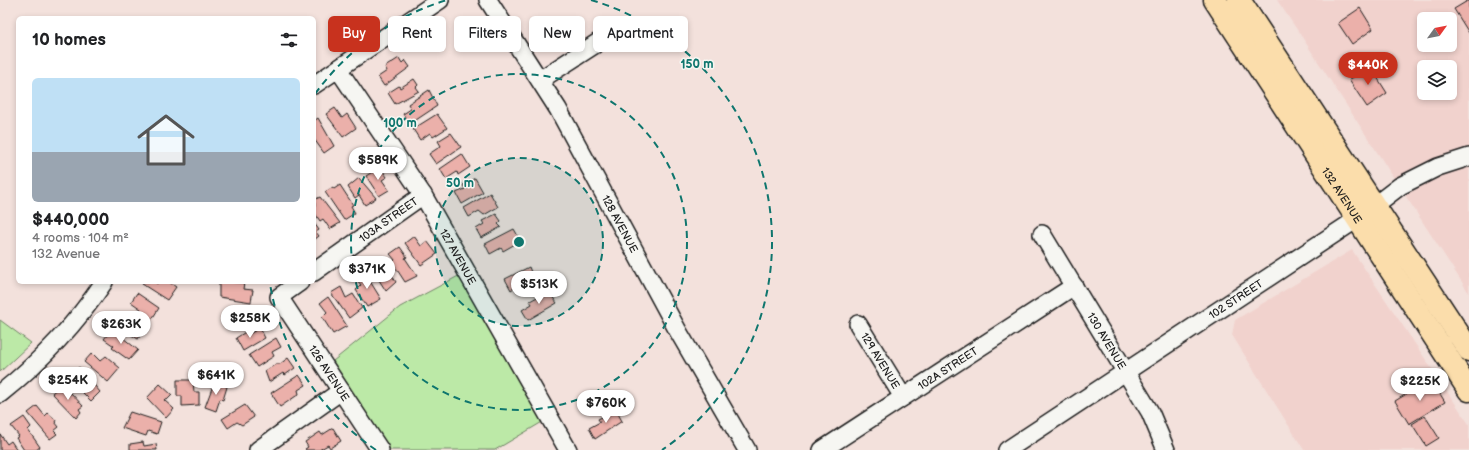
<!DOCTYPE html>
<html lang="en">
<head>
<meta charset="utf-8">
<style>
	:root { --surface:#fff; --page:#f2f2f2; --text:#202124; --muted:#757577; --accent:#c8321e }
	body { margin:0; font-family:"Balsamiq Sans",sans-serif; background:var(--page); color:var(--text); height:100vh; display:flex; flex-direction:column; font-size:15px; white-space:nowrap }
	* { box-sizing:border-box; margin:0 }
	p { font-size:13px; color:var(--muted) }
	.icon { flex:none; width:22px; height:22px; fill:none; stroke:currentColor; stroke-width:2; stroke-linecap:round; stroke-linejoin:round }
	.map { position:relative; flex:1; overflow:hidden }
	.drawer { position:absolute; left:16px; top:16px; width:300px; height:268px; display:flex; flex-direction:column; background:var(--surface); border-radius:6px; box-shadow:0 2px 6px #0003 }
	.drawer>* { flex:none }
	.top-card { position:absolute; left:328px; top:16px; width:380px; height:36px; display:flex; gap:8px }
	.needle { width:26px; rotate:57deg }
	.fabs { position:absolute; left:1417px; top:12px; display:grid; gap:8px }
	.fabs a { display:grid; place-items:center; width:40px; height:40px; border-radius:6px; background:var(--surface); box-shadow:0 2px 6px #0003; font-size:20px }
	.price { position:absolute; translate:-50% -34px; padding:0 9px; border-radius:14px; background:#fff; color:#222; font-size:13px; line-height:26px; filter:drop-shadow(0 1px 2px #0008) }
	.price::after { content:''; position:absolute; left:50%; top:24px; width:12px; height:9px; margin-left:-6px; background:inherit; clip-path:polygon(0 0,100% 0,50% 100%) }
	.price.selected { background:var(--accent); color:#fff }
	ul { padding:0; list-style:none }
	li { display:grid; align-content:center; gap:8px; height:212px; padding:0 16px }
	li span { display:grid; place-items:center; height:124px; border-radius:6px; color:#555 }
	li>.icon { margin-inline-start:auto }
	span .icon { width:72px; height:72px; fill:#fffc; stroke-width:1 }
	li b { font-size:17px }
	h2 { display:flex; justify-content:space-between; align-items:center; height:48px; padding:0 16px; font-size:17px }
	.pill { padding:0 14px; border-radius:6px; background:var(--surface); box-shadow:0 2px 6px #0003; font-size:14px; line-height:36px }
	.pill.selected { background:var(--accent); color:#fff }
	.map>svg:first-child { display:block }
	.built { fill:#f1d2cd; fill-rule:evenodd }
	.green { fill:#bce9a7; stroke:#6c8262 }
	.building { fill:#ebb0aa; stroke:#1c1c1c }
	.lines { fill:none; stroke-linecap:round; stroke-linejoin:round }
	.minor-casing { stroke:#1c1c1c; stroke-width:20 }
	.major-casing { stroke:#1c1c1c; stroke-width:25 }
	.minor { stroke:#f6f6f2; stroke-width:17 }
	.major { stroke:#fbddab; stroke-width:22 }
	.ring { fill:none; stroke:#0f766e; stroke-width:2; stroke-dasharray:7 5 }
	.labels { text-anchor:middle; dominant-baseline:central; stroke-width:3; stroke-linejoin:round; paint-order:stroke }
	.street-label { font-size:11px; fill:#1c1c1c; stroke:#f6f6f2 }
	.centre { fill:#0f766e; stroke:#f6f6f2; stroke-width:2 }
	.ring-label { font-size:12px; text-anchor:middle; font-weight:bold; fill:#0f766e; stroke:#f6f6f2; stroke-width:3; stroke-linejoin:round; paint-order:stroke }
</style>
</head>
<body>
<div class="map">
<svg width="1469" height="450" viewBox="0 0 1469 450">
	<rect width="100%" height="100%" fill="#f3e1dc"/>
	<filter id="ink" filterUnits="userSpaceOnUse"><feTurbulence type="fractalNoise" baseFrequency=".025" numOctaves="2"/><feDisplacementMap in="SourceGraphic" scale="8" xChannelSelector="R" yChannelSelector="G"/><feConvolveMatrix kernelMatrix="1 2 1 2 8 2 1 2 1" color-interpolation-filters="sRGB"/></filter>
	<g filter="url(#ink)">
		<path class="built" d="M1277,0H1469V293L1300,34ZM1424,19H1450V45H1424ZM1424,67H1450V93H1424Z
			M1352,250L1469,424V450H1304L1232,335L1235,320Z"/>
		<path class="green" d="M466,272L549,418L495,450H390L333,361L400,307Z
			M0,320L31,343L0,372Z"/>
		<path class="building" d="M1469,0V33L1454,9Z
			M1360,8L1373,29L1352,44L1338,23Z
			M399,58L402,63L405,60L410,67L384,86L378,77L387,71L385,67Z
			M1370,66L1387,93L1367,107L1349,80Z
			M414,79L418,85L416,87L419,91L395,104L388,93L399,86L400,88Z
			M429,90L437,106L410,124L403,114L411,109L408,104Z
			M335,108L342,118L347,114L356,128L343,137L326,114Z
			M437,114L447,128L433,137L430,133L420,140L413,129Z
			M318,118L334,146L324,153L314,139V121Z
			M451,133L461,147L436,164L429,154L441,146L438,141Z
			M462,154L470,167L458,175L457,172L446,179L440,169Z
			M380,167L387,177L382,180L389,190L379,196L366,176Z
			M359,178L376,198L365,205L359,195L355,198L348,187Z
			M475,178L483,192L462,204L456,193L465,189L463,185Z
			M340,185L353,205L351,206L355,213L344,220L325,192L333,187L334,189Z
			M490,193L498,207L484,215L479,211L469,217L464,208Z
			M320,197L340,223L330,229L323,219L320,221L314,212L315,204L314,200Z
			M496,214L501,221L498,224L501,227L481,238L476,229L484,224L482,221Z
			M314,223L319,230L316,232L319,236L314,240Z
			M514,229L518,236L515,238L517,243L503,251L501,248L490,254L485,244Z
			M414,236L421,246L427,241L437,254L421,265L405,243Z
			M400,247L407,257L405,258L417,276L405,282L392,262L395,260L390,254Z
			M379,261L384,269H388L396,282L386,291L370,266Z
			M529,267L534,280L521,288L519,285L511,290L505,279Z
			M363,270L381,299L367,307L356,290L361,285L354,276Z
			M143,282H155L157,284L158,282H169L176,287L167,300L142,284Z
			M219,282L244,283L243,289L253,290L251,302L219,297Z
			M341,287L346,298L353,294L362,308L349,318L331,293Z
			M548,291L557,303L528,320L522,310L532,304L530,301Z
			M137,293L159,308L152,319L140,312L141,309L131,302Z
			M328,297L347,326L333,334L322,317L327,312L320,303Z
			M251,307L254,320L245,322L244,326L229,329L226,314Z
			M122,315L130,320L132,317L146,327L138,339L115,325Z
			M260,328L265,338L243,351L236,338L247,331L249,334Z
			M112,329L138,350L129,360L112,348L114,346L104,339Z
			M276,338L281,347L272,352L274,356L257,367L249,355Z
			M92,353L100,361L106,356L120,368L108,382L84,362Z
			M288,358L295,368L285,375L283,373L269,382L265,371L276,364H280Z
			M79,367L100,392L91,401L76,386L78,384L70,376Z
			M299,375L306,385L298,390L299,394L280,407L271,393Z
			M1431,379L1445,402L1409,424L1395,401Z
			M177,380H193L194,392H199V405L182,406V396H177Z
			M215,380L227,387L223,400L220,399L216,411L205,407Z
			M160,384L172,395L167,400L166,398L164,400L174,409L166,418L147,398Z
			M60,386L69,395L71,393L83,406L79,409L81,412L76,418L52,393Z
			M245,405L254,417L242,425L237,422L228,428L222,419Z
			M37,406L45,416L48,413L56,420L55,422L59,427L54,431L57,434L50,439L28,413Z
			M616,410L622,421L595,439L589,428L600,422L598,419Z
			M130,412L161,422L157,434L148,431L146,436L122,428Z
			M1425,416L1439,438L1426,446L1412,424Z
			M24,417L31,427L28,430L40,447L36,450H24L16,438L19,436L11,426Z
			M333,428L341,441L330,448L328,445L319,450H306L305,449L308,447L305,442L320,432L322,435Z
			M0,434L7,444L11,441L17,450H0Z
			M143,442L144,446L156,444L157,450H130V444Z"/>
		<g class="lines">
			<g class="minor-casing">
				<g id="minor">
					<path id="s1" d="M488,0L558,109L678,331L747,450"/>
					<path id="s2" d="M338,69L423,195L568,450"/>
					<path d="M540,80L611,34"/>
					<path d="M314,85L440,0"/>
					<path id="s3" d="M1042,234L1150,412L1166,450"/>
					<path id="s4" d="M314,272L423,195"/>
					<path id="s5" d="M300,282L279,297L380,450"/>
					<path id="s6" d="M858,324L903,397"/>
					<path d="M0,394C41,361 74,327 104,282"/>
					<path d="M258,450L341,391"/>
					<path id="s7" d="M822,450L1074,286"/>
					<path id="s8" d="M1007,450L1357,219L1400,186L1438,167L1469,157"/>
				</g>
			</g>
			<g class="major-casing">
				<g id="major">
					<path id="s9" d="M1215,0L1469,390"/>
					<path d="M1239,0L1469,350"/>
				</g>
			</g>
			<use href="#minor" class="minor"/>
			<use href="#major" class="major"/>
		</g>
	</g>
	<circle cx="519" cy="242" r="84" fill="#0f766e" fill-opacity=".12"/>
	<g class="ring">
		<circle cx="519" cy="242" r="84"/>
		<circle cx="519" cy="242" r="168"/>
		<path d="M376 450A252 252 0 0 1 270 284M315 94A252 252 0 0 1 447 0M591 0A252 252 0 0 1 662 450"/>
	</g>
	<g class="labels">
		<g class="street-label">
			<text stroke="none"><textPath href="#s9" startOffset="233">132 AVENUE</textPath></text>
			<text stroke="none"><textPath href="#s4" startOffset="91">103A STREET</textPath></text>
			<text stroke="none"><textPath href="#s1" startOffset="260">128 AVENUE</textPath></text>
			<text stroke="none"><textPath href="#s2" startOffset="223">127 AVENUE</textPath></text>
			<text stroke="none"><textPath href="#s8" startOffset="274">102 STREET</textPath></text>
			<text stroke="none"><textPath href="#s3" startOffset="125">130 AVENUE</textPath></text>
			<text stroke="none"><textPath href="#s6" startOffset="43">129 AVENUE</textPath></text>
			<text stroke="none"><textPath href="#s7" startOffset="150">102A STREET</textPath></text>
			<text stroke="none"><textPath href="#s5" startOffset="117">126 AVENUE</textPath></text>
		</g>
	</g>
	<circle cx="519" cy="242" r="6" class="centre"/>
	<g class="ring-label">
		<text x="697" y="68">150 m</text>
		<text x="400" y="127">100 m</text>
		<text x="460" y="187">50 m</text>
	</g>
</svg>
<div class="fabs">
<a><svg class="needle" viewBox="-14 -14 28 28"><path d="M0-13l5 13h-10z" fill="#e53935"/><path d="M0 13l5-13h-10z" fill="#757577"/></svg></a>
<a><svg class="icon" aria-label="layers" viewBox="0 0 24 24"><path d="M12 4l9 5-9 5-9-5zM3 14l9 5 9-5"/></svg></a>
</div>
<b class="price selected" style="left:1368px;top:86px">$440K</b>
<b class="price" style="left:378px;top:181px">$589K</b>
<b class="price" style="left:367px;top:290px">$371K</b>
<b class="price" style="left:539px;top:305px">$513K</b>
<b class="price" style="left:250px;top:339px">$258K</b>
<b class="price" style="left:121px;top:345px">$263K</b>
<b class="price" style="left:216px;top:396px">$641K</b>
<b class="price" style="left:68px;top:401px">$254K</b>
<b class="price" style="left:1420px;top:402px">$225K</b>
<b class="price" style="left:606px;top:424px">$760K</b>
<div class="top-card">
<a class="pill selected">Buy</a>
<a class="pill">Rent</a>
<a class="pill">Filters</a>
<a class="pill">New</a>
<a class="pill">Apartment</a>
</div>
<section class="drawer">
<h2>10 homes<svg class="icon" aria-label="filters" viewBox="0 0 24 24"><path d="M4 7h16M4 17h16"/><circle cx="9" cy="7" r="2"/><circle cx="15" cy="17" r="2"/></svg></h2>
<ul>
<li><span style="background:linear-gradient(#bfe0f5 60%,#9aa5b1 0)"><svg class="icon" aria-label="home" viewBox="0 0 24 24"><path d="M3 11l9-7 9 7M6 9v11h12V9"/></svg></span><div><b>$440,000</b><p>4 rooms · 104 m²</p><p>132 Avenue</p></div></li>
</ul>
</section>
</div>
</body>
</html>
